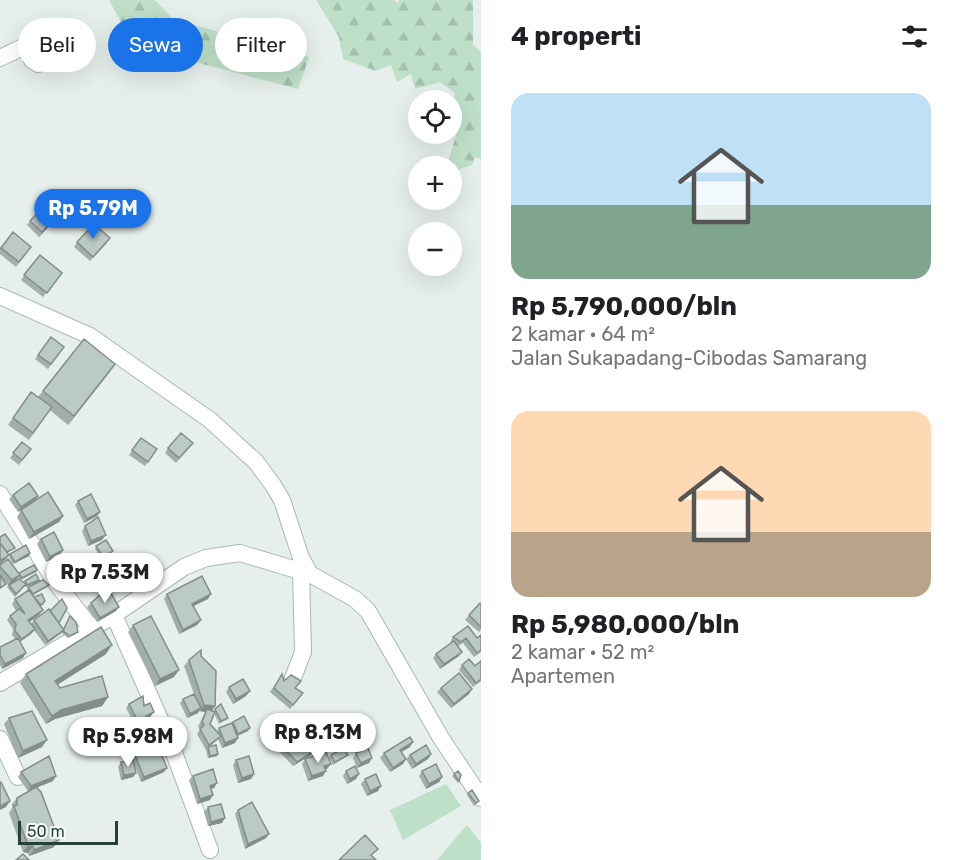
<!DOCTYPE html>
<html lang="id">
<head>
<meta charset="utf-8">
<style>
	:root { --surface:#fff; --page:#f6f6f6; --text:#202124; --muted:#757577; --accent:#1a73e8 }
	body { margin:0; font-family:Rubik,sans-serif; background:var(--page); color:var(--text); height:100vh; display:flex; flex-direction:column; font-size:22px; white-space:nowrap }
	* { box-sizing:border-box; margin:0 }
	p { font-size:20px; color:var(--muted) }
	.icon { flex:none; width:33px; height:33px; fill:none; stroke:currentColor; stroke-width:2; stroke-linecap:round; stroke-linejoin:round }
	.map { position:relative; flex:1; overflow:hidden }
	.side { display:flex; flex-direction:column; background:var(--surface); width:480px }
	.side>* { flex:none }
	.guide { position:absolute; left:18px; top:18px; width:372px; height:54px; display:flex; gap:12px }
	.buttons { position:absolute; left:408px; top:90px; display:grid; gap:12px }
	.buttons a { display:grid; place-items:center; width:54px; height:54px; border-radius:50%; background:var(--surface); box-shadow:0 6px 24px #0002; font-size:30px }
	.scale { position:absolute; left:18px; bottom:15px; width:100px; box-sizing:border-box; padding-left:6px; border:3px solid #24423a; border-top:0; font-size:16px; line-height:21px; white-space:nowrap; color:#24423a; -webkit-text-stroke:4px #f7fbf9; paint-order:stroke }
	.price { position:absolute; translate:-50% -51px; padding:0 14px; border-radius:21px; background:#fff; color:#222; font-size:20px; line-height:39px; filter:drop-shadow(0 2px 3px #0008) }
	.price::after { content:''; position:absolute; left:50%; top:36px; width:18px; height:14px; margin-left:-9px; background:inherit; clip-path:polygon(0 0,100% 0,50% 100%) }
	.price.on { background:var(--accent); color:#fff }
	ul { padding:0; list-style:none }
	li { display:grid; align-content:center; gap:12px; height:318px; padding:0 30px }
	li span { display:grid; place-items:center; height:186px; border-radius:18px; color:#555 }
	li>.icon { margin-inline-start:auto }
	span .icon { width:108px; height:108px; fill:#fffc; stroke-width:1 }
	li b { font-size:26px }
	h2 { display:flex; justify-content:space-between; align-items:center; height:72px; padding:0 30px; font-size:26px }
	.pill { padding:0 21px; border-radius:27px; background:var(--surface); box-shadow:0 6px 24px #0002; font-size:21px; line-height:54px }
	.pill.on { background:var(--accent); color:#fff }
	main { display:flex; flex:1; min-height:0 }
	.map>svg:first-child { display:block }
	.forest { fill:url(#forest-firs) }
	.park { fill:#bfe0c8 }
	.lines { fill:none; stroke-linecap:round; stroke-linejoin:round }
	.minor-casing { stroke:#a8b8b2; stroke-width:18 }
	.minor { stroke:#fff; stroke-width:16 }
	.wall { fill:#a1aea9 }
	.shaded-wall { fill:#838d89 }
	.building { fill:#bbcac4; stroke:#838d89; stroke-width:1.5 }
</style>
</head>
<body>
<main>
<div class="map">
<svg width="481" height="860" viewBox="0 0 481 860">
	<defs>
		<pattern id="forest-firs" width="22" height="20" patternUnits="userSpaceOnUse" patternTransform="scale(1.5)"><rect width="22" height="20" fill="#bfe0c8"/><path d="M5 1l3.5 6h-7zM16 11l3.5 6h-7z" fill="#a4c1ad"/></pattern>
	</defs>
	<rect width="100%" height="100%" fill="#e6efeb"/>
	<path class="forest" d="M109,0H155L173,19L309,57L298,89L156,52L122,24Z
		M316,0H393L399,3V0H473V45L481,52V159L475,157L472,165L452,172V166H447L457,132L452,111L455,93L440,82L415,89L411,74L397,82L391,65L376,71L343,59L339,37Z"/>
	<path class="park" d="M446,784L461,806L403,840L390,810Z
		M467,825L481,843V860H437Z"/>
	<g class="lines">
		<g class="minor-casing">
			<path id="minor" d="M0,58L25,46L32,51V60L38,64L59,53L71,51
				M0,296L90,336L210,420L256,462L273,485L282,500L301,558L310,574L355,599L368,611L441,738L481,798
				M0,494L57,584L91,628
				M114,615L170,742L210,850
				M293,678L303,652L301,571
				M0,683L114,615L184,567L206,558L240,553L310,574
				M0,739L18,777"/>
		</g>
		<use href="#minor" class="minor"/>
	</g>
	<path class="wall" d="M57,218L39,237L27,225L30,221Z
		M13,232L31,247L16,267L0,254V248Z
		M77,242L107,243L90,261L74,247Z
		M40,255L62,273L43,297L21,280Z
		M51,337L64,347L48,369L35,359Z
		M115,364L68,425L50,410L29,440L8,425L31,392L38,397L43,391Z
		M141,438L157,449L145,466L129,455Z
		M22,442L31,449L19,465L10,458Z
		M168,448H189L176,463L165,453Z
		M13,495L38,496L35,501L18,512L9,499Z
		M78,501L100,512L97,516L84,523L75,505Z
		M21,510L63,516L59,522L29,539L17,517Z
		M85,526L102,540L88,546L82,531Z
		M41,539L60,555L46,562L37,544Z
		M96,546L111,553L102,559L95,549Z
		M10,554L29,556L13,564L9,557Z
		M0,565L19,574V573L37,570L36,572L20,580L24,583L25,581L39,580L37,582L25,587V586L15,597L7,587L9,585L20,580L18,577L16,580L8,585L2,578L6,584L0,589Z
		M49,585L47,587L33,595L44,604L40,607L43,610L39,615L29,622L31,624L34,620L59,623L63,629L70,616L76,634L68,638L62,633V632L60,634L45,645L34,630L31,634L20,642L23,658L2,669L0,665V647L15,639L12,635L13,629L7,620L10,616L16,611L12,604L15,599L28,591L27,589L28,587Z
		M167,594L208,599L194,606L201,620L197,625L179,634L164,599Z
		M91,603L116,611L97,622L87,607Z
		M481,604V630L479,632L465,620L469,615Z
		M133,625L174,677L155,686L128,632Z
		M481,635V652L474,657L463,643L458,646L459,656L440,669L433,658L436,654L452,643L450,642L453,637L477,638Z
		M106,654L57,685L60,688L108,697L102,706L55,719L46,724L20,683L26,674Z
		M201,656L215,706L212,711H214L215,709L228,718L226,720L219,724L214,713L210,724L217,732L219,728L231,724L233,722L248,731L237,736L235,743L222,748L218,739L209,747L218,754L217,756L208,758L206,750L197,734L200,729L198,727L205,712L199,711L198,713L187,718L180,703L183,699L194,694L184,666L189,660Z
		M481,661V681L473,687L459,670L462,665L475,666Z
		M282,674L284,681L303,693L290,709L270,692Z
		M229,687L246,696L233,704L226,692Z
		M441,688L472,689L469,694L451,708L437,692Z
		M129,704L144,706L151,716L147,718L148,731L128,741L126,737L129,733L137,729L126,708Z
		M9,718L42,747L18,758L4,724Z
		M275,739L322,748L293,766L272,744Z
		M410,747L402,752L406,759L403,764L390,772L380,758L384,753Z
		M134,753L164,772L141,782L135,766L136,773L133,777L121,780L118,767L121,762L132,760L131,758Z
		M356,753L372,758L369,763L357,768L353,758Z
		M431,754L428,759L412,769L406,759L410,755Z
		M331,755H348L346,757L333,765L329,757Z
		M305,759L327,769H325L323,776L308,781L302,764Z
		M236,760L254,774L251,779L238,783L233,765Z
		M346,771L356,779L347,784L343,776Z
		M422,771L442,777L439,782L426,789L419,776Z
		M21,772L53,781L36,788L54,847L29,856L28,853L23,852L9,813L12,808V804L17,798L34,788L28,791L18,777Z
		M454,774L459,781L458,783L452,776Z
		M193,776L217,783L214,788L211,789L210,800L197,804L189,780Z
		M365,779L378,791L367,796L361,784Z
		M468,793L479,801L474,806L467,795Z
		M208,807L222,823L208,826L204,812Z
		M238,810L266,838L245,849L235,814Z"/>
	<path class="shaded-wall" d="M60,213L57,218L39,237L42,232Z
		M115,364L109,373L68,425L74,416Z
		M38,496L35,501L18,512L21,507Z
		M100,512L97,516L84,523L87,519Z
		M63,516L59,522L29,539L34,532Z
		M106,535L102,540L88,546L91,541Z
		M63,550L60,555L46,562L50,557Z
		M30,553L29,556L13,564L15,562Z
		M9,555L6,559L0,564V561Z
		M37,570L36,572L20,580L22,578Z
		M20,575L16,580L8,585L12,580Z
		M39,580L37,582L25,587L27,585Z
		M49,585L47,587L31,596L33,594Z
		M211,594L208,599L189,608L192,604Z
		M119,607L116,611L97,622L100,618Z
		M43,610L39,615L25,625L28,620Z
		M201,620L197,625L179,634L183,630Z
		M35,629L31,634L18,643L22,639Z
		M64,630L60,634L45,645L48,641Z
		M112,645L106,654L49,690L55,681Z
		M462,652L459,656L440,669L444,664Z
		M26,653L23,658L2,669L5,664Z
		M179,670L174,677L155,686L160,679Z
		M472,689L469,694L451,708L454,704Z
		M250,691L246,696L233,704L236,699Z
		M108,697L102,706L55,719L46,724L52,716L61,710Z
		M204,705L215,706L210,713L207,709L205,712L200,711Z
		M201,708L198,713L187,718L190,714Z
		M154,712L151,716L143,721L146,716Z
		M151,726L148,731L128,741L131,737Z
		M250,728L248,731L237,736L238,734Z
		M221,736L217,740L208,748L209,745Z
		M238,738L235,743L222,748L225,743Z
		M47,740L42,747L18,758L23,751Z
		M413,742L410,747L397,754L400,750Z
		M325,744L322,748L293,766L297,762Z
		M218,754L217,756L208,758L210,756Z
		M431,754L428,759L412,769L416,764Z
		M372,758L369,763L357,768L361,763Z
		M406,759L403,764L390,772L393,768Z
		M331,764L327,769L321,771L324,766Z
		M167,768L164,772L141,782L144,777Z
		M326,771L323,776L308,781L312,776Z
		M136,773L133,777L121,780L124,775Z
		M254,774L251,779L238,783L242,778Z
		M359,774L356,779L347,784L350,779Z
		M56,776L53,781L28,791L31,786Z
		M442,777L439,782L426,789L429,784Z
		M217,783L214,788L207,790L210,786Z
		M381,786L378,791L367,796L370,791Z
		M213,795L210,800L197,804L200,799Z
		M10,801L6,807L0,810V806Z
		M225,818L222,823L208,826L211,822Z
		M269,834L266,838L245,849L248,844Z
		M59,840L54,847L29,856L34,850Z
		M28,846H33L28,853L23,852Z"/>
	<path class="building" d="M48,202L60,213L42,232L30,221Z
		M94,224L110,238L93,257L77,242Z
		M13,232L31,247L19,262L1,248Z
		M40,255L62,273L47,293L24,275Z
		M51,337L64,347L51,364L38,355Z
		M84,339L115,364L74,416L43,391Z
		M31,392L52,407L33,433L13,418Z
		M181,433L193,443L179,458L168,448Z
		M141,438L157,449L148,462L132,450Z
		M22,442L31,449L22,460L13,453Z
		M29,483L38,496L21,507L13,495Z
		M48,492L63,516L34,532L21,510Z
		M91,494L100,512L87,519L78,501Z
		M98,517L106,535L91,541L85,526Z
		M54,532L63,550L50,557L41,539Z
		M5,534L15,548L7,552L0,543V537Z
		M106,540L113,551L103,557L96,546Z
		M0,543L9,555L0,561Z
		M26,545L30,553L15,562L10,554Z
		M8,559L20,575L12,580L0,567V565Z
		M34,565L37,570L22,578L19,573Z
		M36,574L39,580L27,585L25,581Z
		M0,575L6,584L0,588Z
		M202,576L211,594L192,604L201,620L183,630L167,594Z
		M19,579L26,584L16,594L9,585Z
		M43,580L49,585L33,594L28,587Z
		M108,588L119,607L100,618L91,603Z
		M29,590L43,610L28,620L35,629L22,639L15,631L16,624L10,616L19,609L25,614L15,599Z
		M42,594L45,601L41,605L34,597Z
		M62,599L67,608L59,623L50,611Z
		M480,603L481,604V627L469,615Z
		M49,609L64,630L48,641L34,620Z
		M70,616L76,622L78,632L70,636L63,631Z
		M151,616L179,670L160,679L133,625Z
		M468,626L477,638L481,635V650L477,653L466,638L461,642L453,637Z
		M101,627L112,645L55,681L60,688L102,676L108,697L61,710L52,716L26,674Z
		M18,638L26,653L5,664L0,655V647Z
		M454,641L462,652L444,664L436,654Z
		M201,650V656L216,671L215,706L204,705L189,660Z
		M469,659L475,666L481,661V679L476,683L462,665Z
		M459,673L472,689L454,704L441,688Z
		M282,674L284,681L291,675L301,681L295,688L303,693L293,705L274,688Z
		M243,679L250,691L236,699L229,687Z
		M194,694L201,708L190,714L183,699Z
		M143,696L144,706L150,703L154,712L146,716L151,726L131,737L129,733L141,727L129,704Z
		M221,704L228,718L221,721L215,709Z
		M207,709L215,712L210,724L221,736L209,745L200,729L204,725L202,722Z
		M32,711L47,740L23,751L9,718Z
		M244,716L250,728L238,734L233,722Z
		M293,721L325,744L297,762L275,739Z
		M232,723L238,738L225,743L219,728Z
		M410,737L413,742L400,750L406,759L393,768L384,753Z
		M157,744L167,768L144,777L134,753Z
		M216,745L218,754L210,756L208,747Z
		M426,745L431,754L416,764L410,755Z
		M343,748L348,755L335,762L331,755Z
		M368,748L372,758L361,763L356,753Z
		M326,752L331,764L324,766L326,771L312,776L305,759Z
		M49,756L56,776L31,786L21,772Z
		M249,756L254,774L242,778L236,760Z
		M133,760L136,773L124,775L121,762Z
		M436,764L442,777L429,784L422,771Z
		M355,766L359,774L350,779L346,771Z
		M213,769L217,783L210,786L213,795L200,799L193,776Z
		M458,771L461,775L459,781L454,774Z
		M376,774L381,786L370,791L365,779Z
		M1,782L10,801L0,806V783Z
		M36,787L41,792L59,840L34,850L33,846H28L14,806L17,805V798Z
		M472,790L479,801L476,803L468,793Z
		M252,802L269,834L248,844L238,810Z
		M221,804L225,818L211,822L208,807Z
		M365,835L378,849L371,855L376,860H339Z
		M23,854L29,860H16Z"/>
</svg>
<div class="buttons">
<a><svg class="icon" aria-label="locate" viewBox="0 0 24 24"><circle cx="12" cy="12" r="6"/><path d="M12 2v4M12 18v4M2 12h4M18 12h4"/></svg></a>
<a>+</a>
<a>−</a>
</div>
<div class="scale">50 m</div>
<b class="price on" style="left:93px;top:240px">Rp 5.79M</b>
<b class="price" style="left:105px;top:604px">Rp 7.53M</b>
<b class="price" style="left:318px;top:764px">Rp 8.13M</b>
<b class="price" style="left:128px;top:768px">Rp 5.98M</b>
<div class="guide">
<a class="pill">Beli</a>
<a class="pill on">Sewa</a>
<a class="pill">Filter</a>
</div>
</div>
<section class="side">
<h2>4 properti<svg class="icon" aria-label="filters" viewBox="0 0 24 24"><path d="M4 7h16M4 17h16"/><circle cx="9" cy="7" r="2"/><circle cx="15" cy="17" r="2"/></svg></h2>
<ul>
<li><span style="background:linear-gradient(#bfe0f5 60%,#7fa58c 0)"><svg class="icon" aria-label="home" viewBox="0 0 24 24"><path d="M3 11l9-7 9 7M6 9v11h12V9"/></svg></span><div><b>Rp 5,790,000/bln</b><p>2 kamar · 64 m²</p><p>Jalan Sukapadang-Cibodas Samarang</p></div></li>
<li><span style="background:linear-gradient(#ffd9b3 65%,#b9a48a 0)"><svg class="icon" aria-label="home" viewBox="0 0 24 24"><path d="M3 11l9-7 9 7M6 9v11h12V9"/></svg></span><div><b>Rp 5,980,000/bln</b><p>2 kamar · 52 m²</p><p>Apartemen</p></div></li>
</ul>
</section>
</main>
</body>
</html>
